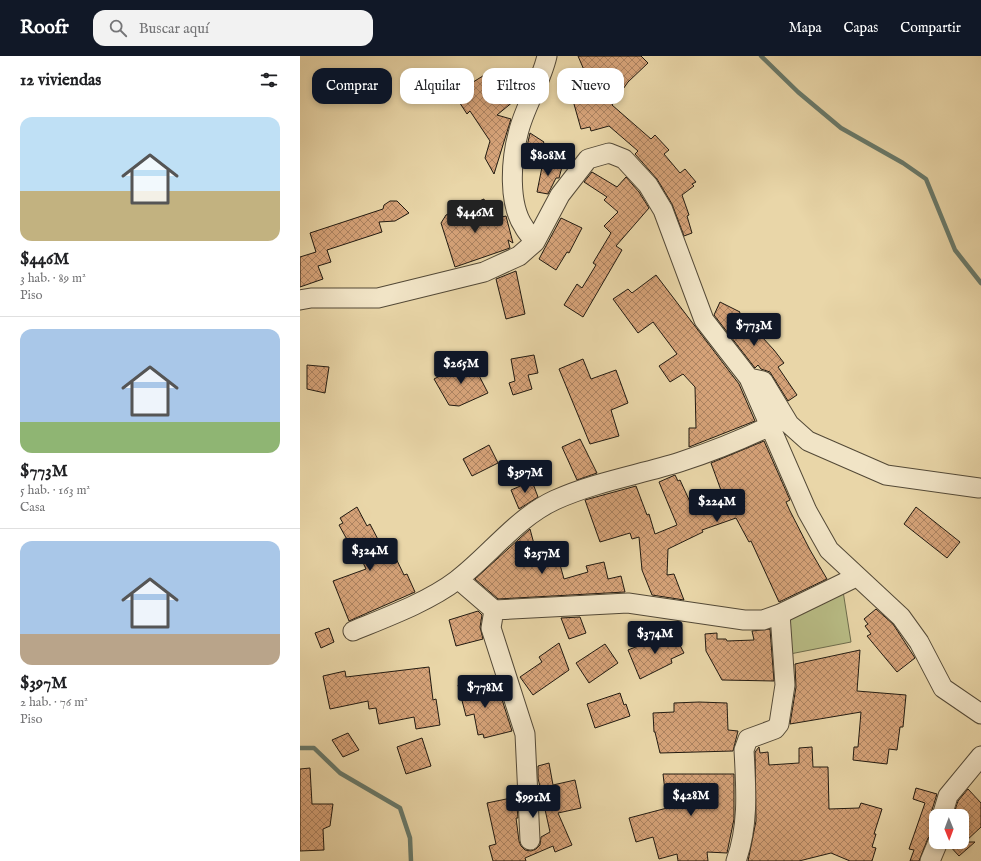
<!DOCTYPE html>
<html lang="es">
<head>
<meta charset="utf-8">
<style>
	:root { --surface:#fff; --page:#f2f2f2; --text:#202124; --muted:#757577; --line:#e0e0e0; --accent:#111827 }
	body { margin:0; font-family:"IM FELL English",serif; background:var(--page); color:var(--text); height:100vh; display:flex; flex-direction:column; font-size:15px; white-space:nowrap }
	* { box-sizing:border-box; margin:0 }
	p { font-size:13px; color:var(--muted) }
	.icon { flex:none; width:22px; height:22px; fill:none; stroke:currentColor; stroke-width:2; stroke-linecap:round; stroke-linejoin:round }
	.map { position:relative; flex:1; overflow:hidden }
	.side { display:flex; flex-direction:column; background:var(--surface); width:300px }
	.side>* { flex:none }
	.hud { position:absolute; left:12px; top:12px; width:380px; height:36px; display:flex; gap:8px }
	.needle { width:26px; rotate:179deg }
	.controls { position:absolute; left:629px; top:753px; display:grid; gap:8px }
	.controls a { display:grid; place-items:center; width:40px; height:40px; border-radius:8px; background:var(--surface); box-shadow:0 2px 6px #0003; font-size:20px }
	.price { position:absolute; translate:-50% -34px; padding:0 9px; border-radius:4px; background:var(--accent); color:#fff; font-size:13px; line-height:26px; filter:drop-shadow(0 1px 2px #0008) }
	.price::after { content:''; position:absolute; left:50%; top:24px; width:12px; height:9px; margin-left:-6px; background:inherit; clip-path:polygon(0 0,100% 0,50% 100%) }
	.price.on { background:#222; color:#fff }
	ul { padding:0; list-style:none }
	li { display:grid; align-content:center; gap:8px; height:212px; padding:0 20px }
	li+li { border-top:1px solid var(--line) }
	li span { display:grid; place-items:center; height:124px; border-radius:12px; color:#555 }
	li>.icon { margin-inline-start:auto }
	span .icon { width:72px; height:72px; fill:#fffc; stroke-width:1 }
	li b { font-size:17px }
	h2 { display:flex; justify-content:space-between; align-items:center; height:48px; padding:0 20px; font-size:17px }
	.tag { padding:0 14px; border-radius:12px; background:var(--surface); box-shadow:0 2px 6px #0003; font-size:14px; line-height:36px }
	.tag.on { background:var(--accent); color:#fff }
	header { display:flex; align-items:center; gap:24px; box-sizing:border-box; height:56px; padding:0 20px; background:var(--accent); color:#fff }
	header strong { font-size:19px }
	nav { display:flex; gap:22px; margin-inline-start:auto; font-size:14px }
	.search { width:280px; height:36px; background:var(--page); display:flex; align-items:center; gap:10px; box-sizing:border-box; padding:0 14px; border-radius:12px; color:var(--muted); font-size:15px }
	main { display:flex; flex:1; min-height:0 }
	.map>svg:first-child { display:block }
	.grass { fill:#b9bd86; stroke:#6d6c4c }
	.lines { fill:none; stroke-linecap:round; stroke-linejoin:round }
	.stream { stroke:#68796a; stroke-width:4.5 }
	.building { fill:url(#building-cross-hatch); stroke:#211a11 }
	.minor-casing { stroke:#534937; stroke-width:21 }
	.minor { stroke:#f1e4c6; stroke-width:19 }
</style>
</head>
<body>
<header>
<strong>Roofr</strong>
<div class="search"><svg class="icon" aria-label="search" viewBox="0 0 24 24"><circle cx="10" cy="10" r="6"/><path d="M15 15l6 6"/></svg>Buscar aquí</div>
<nav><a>Mapa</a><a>Capas</a><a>Compartir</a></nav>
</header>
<main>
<section class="side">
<h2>12 viviendas<svg class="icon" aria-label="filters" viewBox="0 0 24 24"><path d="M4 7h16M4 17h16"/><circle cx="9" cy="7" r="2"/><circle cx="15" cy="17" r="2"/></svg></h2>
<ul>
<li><span style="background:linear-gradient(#bfe0f5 60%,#c2b280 0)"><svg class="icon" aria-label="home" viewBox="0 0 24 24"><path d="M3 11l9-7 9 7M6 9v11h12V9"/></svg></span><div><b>$446M</b><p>3 hab. · 89 m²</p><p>Piso</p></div></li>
<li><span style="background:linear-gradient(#a9c7e8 75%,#8fb573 0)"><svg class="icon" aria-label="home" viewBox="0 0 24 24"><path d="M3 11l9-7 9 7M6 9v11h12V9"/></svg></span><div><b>$773M</b><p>5 hab. · 163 m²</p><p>Casa</p></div></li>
<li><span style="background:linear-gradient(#a9c7e8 75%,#b9a48a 0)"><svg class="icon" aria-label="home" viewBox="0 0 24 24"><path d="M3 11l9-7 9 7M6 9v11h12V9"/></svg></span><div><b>$397M</b><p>2 hab. · 76 m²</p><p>Piso</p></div></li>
</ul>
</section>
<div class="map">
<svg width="681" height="805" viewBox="0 0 681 805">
	<defs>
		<pattern id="building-cross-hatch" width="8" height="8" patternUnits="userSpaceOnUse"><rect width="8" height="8" fill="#d5a278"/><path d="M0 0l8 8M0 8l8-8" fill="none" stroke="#ac8361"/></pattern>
	</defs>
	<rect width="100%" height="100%" fill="#e9d6a8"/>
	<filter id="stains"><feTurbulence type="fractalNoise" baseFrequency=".005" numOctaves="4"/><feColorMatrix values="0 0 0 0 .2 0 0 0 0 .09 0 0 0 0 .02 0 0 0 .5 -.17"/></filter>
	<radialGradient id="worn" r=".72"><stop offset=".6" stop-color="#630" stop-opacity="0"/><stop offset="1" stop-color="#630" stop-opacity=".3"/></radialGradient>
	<path class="grass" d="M543,535L551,586L490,598L484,562Z"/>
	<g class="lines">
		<path class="stream" d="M461,0L498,36L541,72L603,107L626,123L655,194L681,227
			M0,692H14L40,717L100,752L110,782L111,805"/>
	</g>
	<path class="building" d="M278,0H341L348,7L328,26L312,49L351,83L355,79L369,94L364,98L380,117L385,113L396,126L392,128L394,130L382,139L389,159L387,160L392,177L384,180L372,148L357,123L335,98L338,95L309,70L291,75L290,71L281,73L272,41L293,35Z
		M194,13L208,34L217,25L224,32L220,40L197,59L211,63L194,118L185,102L190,85L170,55L167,58L154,38Z
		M230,77L244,86L235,101L226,95Z
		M243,106L262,111L259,122H256L248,138L237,136Z
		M292,116L317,131L326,121L339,136L349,152L316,190L322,194L283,261L264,249L277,228L282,232L296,209L293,207L311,177L304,170L318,156L304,144L307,141L284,126Z
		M184,143L189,164L206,160L213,187L208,184L210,192L155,211L141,167L146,159Z
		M90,145H97L109,157L95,165L79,166L82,176L27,194L31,206L18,210L23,223L0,231V201L16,196L10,177L83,153L84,149Z
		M261,162L282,172L269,197L267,196L256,214L239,203Z
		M216,215L225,258L206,263L196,223Z
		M356,219L439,328L455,365L389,391V372H396L395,331L383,318L370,326L359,310L377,298L353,266L338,277L313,243L328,233L332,237Z
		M420,246L440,256L439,259L459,283L462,281L474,294L484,307L478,311L497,339L488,345L470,316L461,313L458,309L455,312L414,259Z
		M234,299L238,317L228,319L232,333L213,339L209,327L215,325L211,303Z
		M283,303L291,323L316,314L328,347L311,354L319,380L290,388L259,313Z
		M171,304L188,337L159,350L149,349L134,323Z
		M7,309L29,311L25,337L7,333Z
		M280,383L297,417L277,424L262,391Z
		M464,385L490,444L486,446L490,455L510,494L527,523L479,546L451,485L449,486L436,462L402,474L403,476L368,493L367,519L374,518L384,544L352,539L342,514L339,481L332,483L330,477L300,486L285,444L336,430L347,459L349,458L355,478L377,469L359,426L375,419L378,425L380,424L391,448L422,437L411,407Z
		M189,389L198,407L172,420L163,403Z
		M232,425L238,441L219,453L211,434Z
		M57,451L67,470L70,468L84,495L91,492L104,519L107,518L115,536L49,565L33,525L66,513L54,487L50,489L39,469L43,467L40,462Z
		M616,451L660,486L647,502L604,468Z
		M230,473L238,503L257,498L264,523L288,516L286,510L304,506L308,523L321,520L325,536L198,543L175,523Z
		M576,553L593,568L615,602L597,616L567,580L571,578L565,570L568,568L564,563Z
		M178,555L182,559L180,571L183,583L156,590L149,564Z
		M280,561L286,577L269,583L261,562Z
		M29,572L34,586L21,592L15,577Z
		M470,573L474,625L422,624L406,595L405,578L417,577V583H426L427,585L454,584L452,575Z
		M373,576L384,597L371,603L372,607L340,623L328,594Z
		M259,587L269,614L233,639L220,621L242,606L239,601Z
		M305,588L318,607L289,627L276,607Z
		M560,594L557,635L606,639L603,671H600L597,694L589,693L587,708L553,704L554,691H558L561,656L490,668L496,631L495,608Z
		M129,611L133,644L136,643L140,669L116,673L114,661L79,668L76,652L69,653L68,645L30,653L23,620L45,615L46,621Z
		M182,623L186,637L199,634L212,675L184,682L183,678L178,679L174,658L166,660L158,629Z
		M320,637L324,649L326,648L330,660L295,672L287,648Z
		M399,646L427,647L428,674L438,675L433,695L360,697L355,676H354L353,657L374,656V647Z
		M48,677L59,694L43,701L32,684Z
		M122,682L131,710L106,718L97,691Z
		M459,691L460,697L468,696L469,709L499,707V692L512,691L513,711H528L529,753L559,752L561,747L582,753L574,778H576L572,791L576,792L572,805H550L531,797L499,805H448L456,765L455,696Z
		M249,707L253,729L275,724L281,752L258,757L272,789L255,796L253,790L225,802L226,805H193L189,790L196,788L187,747L216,741L218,762H216L219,785L221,790L225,794L231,795L236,793L240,789L241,781L250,776L238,722V710Z
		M10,712L12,748H33L30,770L23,773L24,794L0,795V713Z
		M363,718H434V763L427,797L407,796L408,805H378L377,798L359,803L353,781L336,786L329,762L367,752Z
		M616,732L637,738L631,757V763L636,769V775L628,782L619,805H610L614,794L609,793L625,747L613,743Z
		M668,733L681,747V771L665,786H675L659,800L648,788L649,786H662V760H653L658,745Z"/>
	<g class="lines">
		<g class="minor-casing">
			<path id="minor" d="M235,186C232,181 227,177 224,171C208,148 211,104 218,78C224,51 241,27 247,0
				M0,244L11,242H78L184,216L219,200L235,186L260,139L288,103L309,97L324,103L348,129L363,154L404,264L449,322L507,455L529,494L601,561L619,586L643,632L681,658
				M449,322L463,325L489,368L508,385L586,419L679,432
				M158,523L194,554L191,572L225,678L230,784
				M194,554L328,547L444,564H463L480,558L556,521
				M53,575C87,561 128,546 157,524C190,499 216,462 255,444C295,426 338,419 380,406C411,396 441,384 470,370
				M642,760L648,740L681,700
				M436,805C449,769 446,732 444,694L448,683L475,673L479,668L485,629L480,558
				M630,805L638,786"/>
		</g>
		<use href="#minor" class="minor"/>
	</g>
	<rect width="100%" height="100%" filter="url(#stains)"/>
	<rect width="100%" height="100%" fill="url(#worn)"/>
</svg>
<div class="controls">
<a><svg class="needle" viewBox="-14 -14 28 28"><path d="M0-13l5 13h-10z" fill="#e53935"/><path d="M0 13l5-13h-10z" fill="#757577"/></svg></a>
</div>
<b class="price" style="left:248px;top:121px">$808M</b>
<b class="price on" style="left:175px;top:178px">$446M</b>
<b class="price" style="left:454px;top:291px">$773M</b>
<b class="price" style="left:161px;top:329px">$265M</b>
<b class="price" style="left:225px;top:438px">$397M</b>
<b class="price" style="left:417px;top:467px">$224M</b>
<b class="price" style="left:70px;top:516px">$324M</b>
<b class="price" style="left:242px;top:519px">$257M</b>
<b class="price" style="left:355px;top:599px">$374M</b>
<b class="price" style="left:185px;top:653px">$778M</b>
<b class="price" style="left:391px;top:761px">$428M</b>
<b class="price" style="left:233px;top:763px">$991M</b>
<div class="hud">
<a class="tag on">Comprar</a>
<a class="tag">Alquilar</a>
<a class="tag">Filtros</a>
<a class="tag">Nuevo</a>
</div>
</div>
</main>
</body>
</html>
